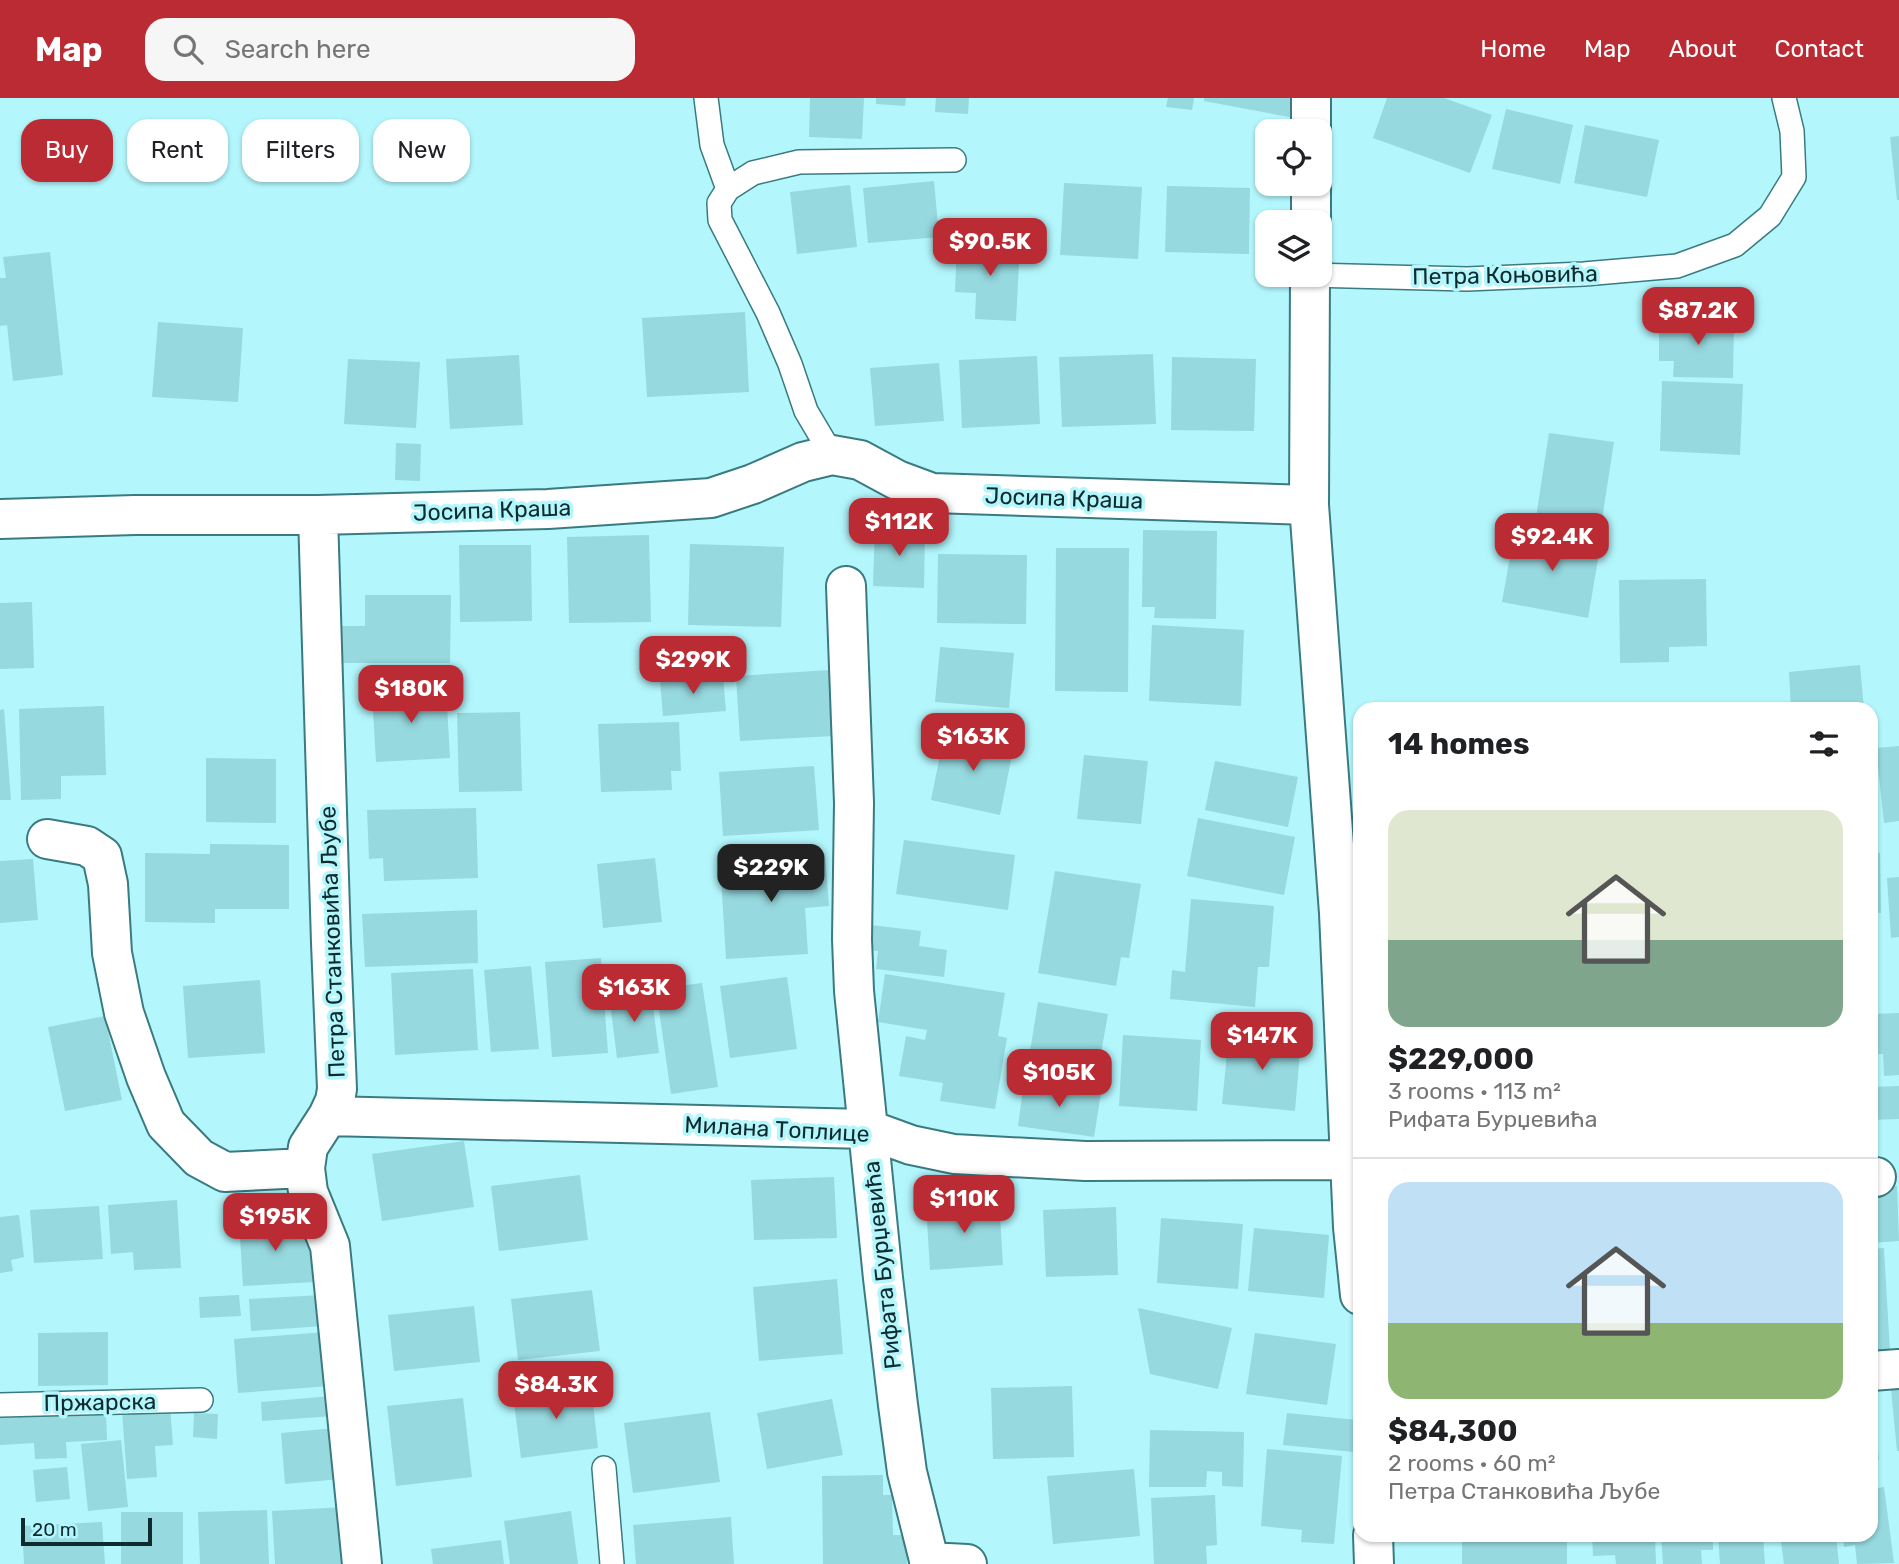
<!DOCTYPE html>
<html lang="en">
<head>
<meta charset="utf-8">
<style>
	:root { --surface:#fff; --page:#f6f6f6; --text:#202124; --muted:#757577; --line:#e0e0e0; --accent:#bb2b33 }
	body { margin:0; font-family:Rubik,sans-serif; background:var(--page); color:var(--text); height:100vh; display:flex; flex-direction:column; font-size:26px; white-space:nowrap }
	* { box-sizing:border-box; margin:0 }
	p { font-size:23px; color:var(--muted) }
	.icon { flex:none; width:38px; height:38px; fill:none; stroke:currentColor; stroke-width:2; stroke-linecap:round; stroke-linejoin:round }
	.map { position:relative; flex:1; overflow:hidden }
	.drawer { position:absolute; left:1353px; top:604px; width:525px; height:840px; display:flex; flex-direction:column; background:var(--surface); border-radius:21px; box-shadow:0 2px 5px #0004 }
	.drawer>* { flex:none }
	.hud { position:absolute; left:21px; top:21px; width:665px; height:63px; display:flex; gap:14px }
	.fabs { position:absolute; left:1255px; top:21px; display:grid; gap:14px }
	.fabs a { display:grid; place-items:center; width:77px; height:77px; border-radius:14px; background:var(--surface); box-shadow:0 2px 5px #0004; font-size:35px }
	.scale { position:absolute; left:21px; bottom:18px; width:131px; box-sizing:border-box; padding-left:7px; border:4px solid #102b2e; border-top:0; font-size:19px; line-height:24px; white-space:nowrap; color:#102b2e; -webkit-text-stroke:5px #b3f7fd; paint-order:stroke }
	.price { position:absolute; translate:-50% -60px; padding:0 16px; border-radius:14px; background:var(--accent); color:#fff; font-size:23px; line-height:46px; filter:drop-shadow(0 2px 4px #0008) }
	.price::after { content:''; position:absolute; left:50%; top:42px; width:21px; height:16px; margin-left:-10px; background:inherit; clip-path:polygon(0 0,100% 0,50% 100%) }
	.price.selected { background:#222; color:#fff }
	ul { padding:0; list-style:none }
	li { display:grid; align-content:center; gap:14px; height:371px; padding:0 35px }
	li+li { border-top:2px solid var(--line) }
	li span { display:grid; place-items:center; height:217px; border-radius:21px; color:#555 }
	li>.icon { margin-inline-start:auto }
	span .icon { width:126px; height:126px; fill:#fffc; stroke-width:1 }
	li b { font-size:30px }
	h2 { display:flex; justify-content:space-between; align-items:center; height:84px; padding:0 35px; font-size:30px }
	.pill { padding:0 24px; border-radius:21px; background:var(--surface); box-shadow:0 2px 5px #0004; font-size:24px; line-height:63px }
	.pill.selected { background:var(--accent); color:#fff }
	header { display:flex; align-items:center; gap:42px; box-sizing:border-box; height:98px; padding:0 35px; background:var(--accent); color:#fff }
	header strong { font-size:33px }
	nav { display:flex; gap:38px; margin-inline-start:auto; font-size:24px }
	.search { width:490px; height:63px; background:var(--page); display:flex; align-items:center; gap:18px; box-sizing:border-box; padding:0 24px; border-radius:21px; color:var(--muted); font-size:26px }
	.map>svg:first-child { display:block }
	.building { fill:#96d9df }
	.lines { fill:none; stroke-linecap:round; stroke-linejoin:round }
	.service-casing { stroke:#397b81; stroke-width:26 }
	.minor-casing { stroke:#397b81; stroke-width:42 }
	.service { stroke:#fff; stroke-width:23 }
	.minor { stroke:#fff; stroke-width:38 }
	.labels { text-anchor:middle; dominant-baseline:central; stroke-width:7; stroke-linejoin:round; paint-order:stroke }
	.street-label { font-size:23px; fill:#102b2e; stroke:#b3f7fd }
</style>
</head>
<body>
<header>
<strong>Map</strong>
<div class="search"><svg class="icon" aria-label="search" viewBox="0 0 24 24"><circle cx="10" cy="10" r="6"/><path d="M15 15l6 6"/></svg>Search here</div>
<nav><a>Home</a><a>Map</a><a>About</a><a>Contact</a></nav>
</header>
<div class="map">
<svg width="1899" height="1466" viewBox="0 0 1899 1466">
	<rect width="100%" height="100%" fill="#b3f7fd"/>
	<path class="building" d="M810,0H864L862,41L809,39Z
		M876,0H906L905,8L876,6Z
		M936,0H969L968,16L935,14Z
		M1168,0H1194L1192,12L1166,9Z
		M1204,0H1293L1294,20L1204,3Z
		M1387,0H1444L1492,17L1470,75L1373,40Z
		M1506,11L1573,27L1560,86L1492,71Z
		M1585,27L1659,42L1647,99L1574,85Z
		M1899,38V102H1897L1890,39Z
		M934,83L939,139L868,145L863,90Z
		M1064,85L1142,89L1138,161L1060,157Z
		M850,87L857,149L797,156L790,94Z
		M1167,88L1250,90L1249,156L1165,154Z
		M957,143L1020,146L1016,223L975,221L976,195L955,194Z
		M50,154L63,277L13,283L7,227L0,228V180H6L3,159Z
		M745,214L749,294L647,299L642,220Z
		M1659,221L1734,222L1733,280L1673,279L1674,263H1659Z
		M158,224L243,230L238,304L152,299Z
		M1153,256L1156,326L1062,329L1059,259Z
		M519,257L523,327L450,331L446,261Z
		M1037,258L1040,326L962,330L959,262Z
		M1172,259L1256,261L1254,333L1171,332Z
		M348,261L420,264L416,330L344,326Z
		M939,265L944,323L875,328L870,270Z
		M1662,283L1743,286L1740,357L1660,353Z
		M1549,335L1614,344L1601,428L1536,419Z
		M396,345L421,346L420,383L395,382Z
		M875,430L925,431L924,490L873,488Z
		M1515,430L1601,444L1588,520L1502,504Z
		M1143,432L1217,433L1216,521L1154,520L1155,509H1142Z
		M649,437L651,524L569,525L567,439Z
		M690,446L784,449L781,529L688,527Z
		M459,447H531L532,523L460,524Z
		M1056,450H1129L1128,594L1055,593Z
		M938,456L1027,457L1026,526L937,525Z
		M1706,481L1707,548L1669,549V564L1620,565L1619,482Z
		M365,497H451L450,565H342V528H365Z
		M32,504L34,570L0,571V505Z
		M1152,527L1244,532L1241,608L1149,603Z
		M940,549L1014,555L1009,610L935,604Z
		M1860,567L1864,611H1791L1789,574Z
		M830,572L833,638L740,643L736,578Z
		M723,578L726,613L663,618L660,583Z
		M446,590L450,660L376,664L372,595Z
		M104,608L106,677L61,678V701L21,702L19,611Z
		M4,611L11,702H0V612Z
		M520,614L522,693L459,694L457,615Z
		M679,624L681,673H671L672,692L601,694L598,626Z
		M945,633L1014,647L1000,717L931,702Z
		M1899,648V723L1884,725L1876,650Z
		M1084,657L1148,663L1141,726L1077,721Z
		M206,660L276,661V725L206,724Z
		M1215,663L1298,679L1288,729L1205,712Z
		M814,668L819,732L723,738L719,674Z
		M476,710L478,780L384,783L383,760L369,761L367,712Z
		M1198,720L1295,739L1284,797L1187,778Z
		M904,742L1015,757L1008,812L896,796Z
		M210,746L289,747V811H215V825L145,824V755L210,756Z
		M1871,755H1880L1881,815H1871Z
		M825,756L829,808L805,810L808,856L726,861L720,762Z
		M655,760L662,824L603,830L597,766Z
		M33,761L38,822L0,825V763Z
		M1055,773L1141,786L1129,860L1121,859L1116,888L1038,875Z
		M1899,779V839L1891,840L1887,780Z
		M1191,801L1274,808L1269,869H1258L1255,909L1170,901L1172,872L1185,874Z
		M477,812L478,865L365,869L362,816Z
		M871,827L921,833L919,848L947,852L944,879L876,871L878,853L868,852Z
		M601,860L608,955L552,959L545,864Z
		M531,868L539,951L491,954L484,872Z
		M473,871L478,952L395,957L391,875Z
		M885,876L1005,895L998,938L1007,940L995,1011L940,1003L943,985L899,978L906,938L925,942L927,932L878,924Z
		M787,879L797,951L730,960L720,888Z
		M260,882L265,955L188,960L183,888Z
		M702,885L718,989L671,996L656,891Z
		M651,893L659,955L617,960L609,897Z
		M1038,904L1108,916L1095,989L1026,978Z
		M1899,915V977L1884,978L1883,956H1871V916Z
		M105,918L122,1002L65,1013L48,929Z
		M1229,935L1301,942L1295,1013L1222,1006Z
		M1123,937L1201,942L1197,1013L1119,1008Z
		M1024,984L1101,995L1094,1039L1018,1028Z
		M1899,988V1021L1871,1022V989Z
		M464,1043L474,1109L382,1123L372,1056Z
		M580,1077L588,1142L499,1153L491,1088Z
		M834,1079L837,1140L754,1142L751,1082Z
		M1897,1088L1899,1143L1871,1145V1089Z
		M177,1102L181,1170L134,1172L133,1154L111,1156L108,1107Z
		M999,1102L1003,1167L930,1172L926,1107Z
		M99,1108L103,1161L34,1165L30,1112Z
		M1116,1109L1118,1177L1046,1179L1043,1112Z
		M19,1117L24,1159L11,1162L13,1173L0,1175V1119Z
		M292,1120L293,1136L311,1135L314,1184L243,1188L239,1122Z
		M1161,1120L1243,1126L1238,1191L1157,1185Z
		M1254,1130L1329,1137L1324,1200L1248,1193Z
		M1884,1150L1890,1254H1871V1151Z
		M837,1181L843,1256L759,1263L753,1189Z
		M592,1192L600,1253L518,1262L511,1201Z
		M239,1197L241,1218L200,1220L199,1199Z
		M322,1197L324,1228L251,1233L249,1201Z
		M474,1208L480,1264L394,1273L388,1217Z
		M1138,1210L1232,1230L1218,1291L1150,1276Z
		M108,1234V1287L38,1288V1235Z
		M326,1234L330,1288L238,1295L234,1241Z
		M1255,1235L1336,1246L1327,1307L1246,1296Z
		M1899,1280V1353H1897L1890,1281Z
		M591,1287L598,1350L521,1360L513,1297Z
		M1072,1288L1074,1359L993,1361L991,1290Z
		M333,1298L334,1318L262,1323L261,1304Z
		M463,1300L472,1379L396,1388L387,1308Z
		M832,1301L843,1357L767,1371L757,1315Z
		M1871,1305H1873L1879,1362L1871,1363Z
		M170,1309L173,1347L155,1348L157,1379L127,1381L122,1313Z
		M710,1314L720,1384L633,1395L624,1325Z
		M106,1315L107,1342L66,1344L67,1360L35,1361L34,1345L0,1347V1319Z
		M194,1315L218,1316L217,1341L193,1339Z
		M1287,1315L1357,1322L1354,1354L1283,1347Z
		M336,1330L341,1381L285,1386L281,1335Z
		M1150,1332L1244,1334L1243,1389L1222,1388V1374L1207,1373L1206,1389H1149Z
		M121,1342L128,1409L88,1413L81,1346Z
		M1267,1351L1342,1358L1334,1446L1301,1444L1302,1432L1261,1428Z
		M67,1369L70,1401L36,1404L33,1372Z
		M1134,1371L1140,1438L1053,1446L1047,1378Z
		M883,1377V1397H892L893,1437H907V1466H823L822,1378Z
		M1884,1389L1894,1465L1857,1466L1855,1447L1844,1449L1843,1437H1871V1391Z
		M1215,1397L1217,1447L1206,1448L1207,1466H1154L1151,1400Z
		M345,1409L348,1466H275L272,1413Z
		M267,1412L269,1466H200L198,1414Z
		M571,1413L578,1466H510L504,1423Z
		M121,1414H183V1466H121Z
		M731,1419L734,1466H636L633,1427Z
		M102,1424L105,1466H24L22,1428Z
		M1462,1437H1567V1466H1462Z
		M1592,1437H1655L1656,1466H1616L1615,1457L1593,1458Z
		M1661,1437H1713V1452H1701L1702,1466H1663Z
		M1718,1437H1763L1765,1466H1720Z
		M1780,1437H1836L1839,1466H1784Z
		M501,1442L504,1466H433L431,1451Z"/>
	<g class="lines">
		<g class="service-casing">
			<path id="service" d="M706,0L712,47L728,91
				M1310,177L1467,181L1584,176L1677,168L1735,147L1770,118L1794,79L1792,33L1784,0
				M832,357L806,313L790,266L768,215L720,122L719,105L728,91L753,75L799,64L954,62
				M0,1307L201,1302
				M604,1370L612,1466"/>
		</g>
		<g class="minor-casing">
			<path id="minor" d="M1311,33V0
				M1311,124V86
				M1309,407L1310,177
				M318,417L331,845L337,991L335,1003L328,1018L308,1049L305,1070L308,1094L330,1148L362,1466
				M0,421L135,417H318L548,411L711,400L753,386L803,364L832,357L860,362L897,382L932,395L1309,407L1339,815L1353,1129L1360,1197
				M846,488L854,705L852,841L854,893L883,1180L898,1307L907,1374L930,1466
				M47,741L87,748L102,758L108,786L112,855L124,915L146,979L166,1026L199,1060L225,1074L305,1070
				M328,1018L867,1031L911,1047L954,1056L1085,1063L1350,1062
				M1871,1079H1876
				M1871,1273L1899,1271
				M1373,1437L1374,1466
				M929,1464L967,1466"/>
		</g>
		<use href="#service" class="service"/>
		<use href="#minor" class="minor"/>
	</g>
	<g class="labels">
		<g class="street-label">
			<text transform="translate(1505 177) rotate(-1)">Петра Коњовића</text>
			<text transform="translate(1064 400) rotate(2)">Јосипа Краша</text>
			<text transform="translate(492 412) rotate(-2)">Јосипа Краша</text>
			<text transform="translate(332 844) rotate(-92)">Петра Станковића Љубе</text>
			<text transform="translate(777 1031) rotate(3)">Милана Топлице</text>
			<text transform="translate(882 1167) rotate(-96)">Рифата Бурџевића</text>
			<text transform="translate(100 1304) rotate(-1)">Пржарска</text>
		</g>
	</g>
</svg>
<div class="fabs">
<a><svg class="icon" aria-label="locate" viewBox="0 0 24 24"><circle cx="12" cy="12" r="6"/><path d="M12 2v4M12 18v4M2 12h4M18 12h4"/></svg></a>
<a><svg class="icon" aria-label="layers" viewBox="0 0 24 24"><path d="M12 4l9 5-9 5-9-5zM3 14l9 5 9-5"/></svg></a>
</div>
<div class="scale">20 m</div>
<b class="price" style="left:990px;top:180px">$90.5K</b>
<b class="price" style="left:1698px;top:249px">$87.2K</b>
<b class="price" style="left:899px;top:460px">$112K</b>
<b class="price" style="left:1552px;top:475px">$92.4K</b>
<b class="price" style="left:693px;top:598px">$299K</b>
<b class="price" style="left:411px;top:627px">$180K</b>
<b class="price" style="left:973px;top:675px">$163K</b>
<b class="price selected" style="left:771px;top:806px">$229K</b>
<b class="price" style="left:634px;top:926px">$163K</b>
<b class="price" style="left:1262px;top:974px">$147K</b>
<b class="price" style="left:1059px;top:1011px">$105K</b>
<b class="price" style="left:964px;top:1137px">$110K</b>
<b class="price" style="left:275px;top:1155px">$195K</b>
<b class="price" style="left:556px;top:1323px">$84.3K</b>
<div class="hud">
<a class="pill selected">Buy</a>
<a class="pill">Rent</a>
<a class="pill">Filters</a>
<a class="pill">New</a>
</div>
<section class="drawer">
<h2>14 homes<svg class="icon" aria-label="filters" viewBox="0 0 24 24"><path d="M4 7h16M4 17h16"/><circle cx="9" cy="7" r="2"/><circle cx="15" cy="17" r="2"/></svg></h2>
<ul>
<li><span style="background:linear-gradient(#dfe7d0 60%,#7fa58c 0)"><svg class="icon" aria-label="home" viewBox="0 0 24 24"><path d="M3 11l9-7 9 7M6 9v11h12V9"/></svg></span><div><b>$229,000</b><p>3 rooms · 113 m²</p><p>Рифата Бурџевића</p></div></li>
<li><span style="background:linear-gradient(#bfe0f5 65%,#8fb573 0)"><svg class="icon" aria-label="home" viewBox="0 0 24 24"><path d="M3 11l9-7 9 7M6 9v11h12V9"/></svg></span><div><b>$84,300</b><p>2 rooms · 60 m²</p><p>Петра Станковића Љубе</p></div></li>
</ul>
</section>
</div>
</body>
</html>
